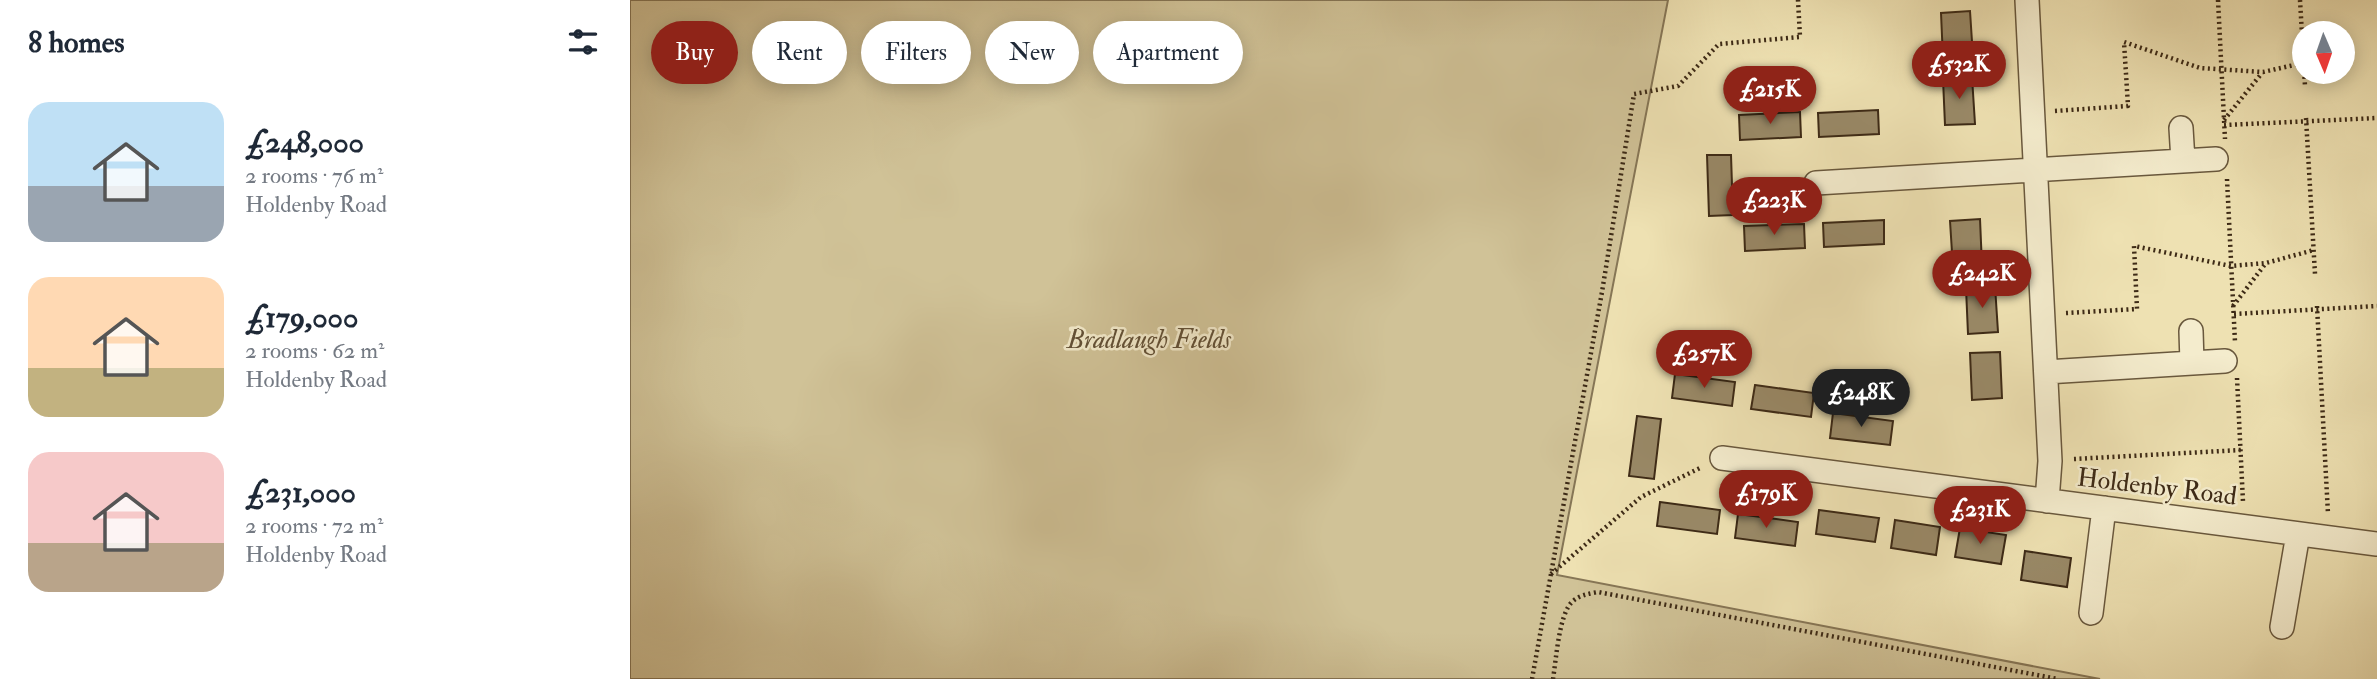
<!DOCTYPE html>
<html lang="en">
<head>
<meta charset="utf-8">
<style>
	:root { --surface:#fff; --page:#f2f2f3; --text:#1f2937; --muted:#747a83; --accent:#8f2418 }
	body { margin:0; font-family:"IM FELL Double Pica",serif; background:var(--page); color:var(--text); height:100vh; display:flex; flex-direction:column; font-size:26px; white-space:nowrap }
	* { box-sizing:border-box; margin:0 }
	p { font-size:23px; color:var(--muted) }
	.icon { flex:none; width:38px; height:38px; fill:none; stroke:currentColor; stroke-width:2; stroke-linecap:round; stroke-linejoin:round }
	.map { position:relative; flex:1; overflow:hidden }
	.drawer { display:flex; flex-direction:column; background:var(--surface); width:630px }
	.drawer>* { flex:none }
	.hud { position:absolute; left:21px; top:21px; width:665px; height:63px; display:flex; gap:14px }
	.needle { width:46px; rotate:178deg }
	.fabs { position:absolute; left:1662px; top:21px; display:grid; gap:14px }
	.fabs a { display:grid; place-items:center; width:63px; height:63px; border-radius:50%; background:var(--surface); box-shadow:0 4px 18px #0003; font-size:35px }
	.price { position:absolute; translate:-50% -60px; padding:0 16px; border-radius:24px; background:var(--accent); color:#fff; font-size:23px; line-height:46px; filter:drop-shadow(0 2px 4px #0008) }
	.price::after { content:''; position:absolute; left:50%; top:42px; width:21px; height:16px; margin-left:-10px; background:inherit; clip-path:polygon(0 0,100% 0,50% 100%) }
	.price.active { background:#222; color:#fff }
	ul { padding:0; list-style:none }
	li { display:flex; align-items:center; gap:21px; height:175px; padding:0 28px }
	li span { display:grid; place-items:center; flex:none; width:196px; height:140px; border-radius:21px; color:#555 }
	li>.icon { margin-inline-start:auto }
	span .icon { width:84px; height:84px; fill:#fffc; stroke-width:1 }
	li b { font-size:30px }
	h2 { display:flex; justify-content:space-between; align-items:center; height:84px; padding:0 28px; font-size:30px }
	.chip { padding:0 24px; border-radius:32px; background:var(--surface); box-shadow:0 4px 18px #0003; font-size:24px; line-height:63px }
	.chip.active { background:var(--accent); color:#fff }
	main { display:flex; flex:1; min-height:0 }
	.map>svg:first-child { display:block }
	.green { fill:#d0c297; stroke:#867656; stroke-width:2 }
	.building { fill:#998967; stroke:#3d2a16; stroke-width:2 }
	.lines { fill:none; stroke-linecap:round; stroke-linejoin:round }
	.minor-casing { stroke:#69583d; stroke-width:26 }
	.path { stroke:#3d2a16; stroke-width:4.5; stroke-dasharray:2 3.5; stroke-linecap:butt }
	.minor { stroke:#f4eccd; stroke-width:23 }
	.labels { text-anchor:middle; dominant-baseline:central; stroke-width:5; stroke-linejoin:round; paint-order:stroke }
	.park-label { font-size:26px; font-style:italic; fill:#625036; stroke:#f4eccd }
	.street-label { font-size:26px; fill:#3d2a16; stroke:#f4eccd }
</style>
</head>
<body>
<main>
<section class="drawer">
<h2>8 homes<svg class="icon" aria-label="filters" viewBox="0 0 24 24"><path d="M4 7h16M4 17h16"/><circle cx="9" cy="7" r="2"/><circle cx="15" cy="17" r="2"/></svg></h2>
<ul>
<li><span style="background:linear-gradient(#bfe0f5 60%,#9aa5b1 0)"><svg class="icon" aria-label="home" viewBox="0 0 24 24"><path d="M3 11l9-7 9 7M6 9v11h12V9"/></svg></span><div><b>£248,000</b><p>2 rooms · 76 m²</p><p>Holdenby Road</p></div></li>
<li><span style="background:linear-gradient(#ffd9b3 65%,#c2b280 0)"><svg class="icon" aria-label="home" viewBox="0 0 24 24"><path d="M3 11l9-7 9 7M6 9v11h12V9"/></svg></span><div><b>£179,000</b><p>2 rooms · 62 m²</p><p>Holdenby Road</p></div></li>
<li><span style="background:linear-gradient(#f6c9c9 65%,#b9a48a 0)"><svg class="icon" aria-label="home" viewBox="0 0 24 24"><path d="M3 11l9-7 9 7M6 9v11h12V9"/></svg></span><div><b>£231,000</b><p>2 rooms · 72 m²</p><p>Holdenby Road</p></div></li>
</ul>
</section>
<div class="map">
<svg width="1747" height="679" viewBox="0 0 1747 679">
	<rect width="100%" height="100%" fill="#eee1b2"/>
	<filter id="stains"><feTurbulence type="fractalNoise" baseFrequency=".00286" numOctaves="4"/><feColorMatrix values="0 0 0 0 .2 0 0 0 0 .09 0 0 0 0 .02 0 0 0 .5 -.17"/></filter>
	<radialGradient id="worn" r=".72"><stop offset=".6" stop-color="#630" stop-opacity="0"/><stop offset="1" stop-color="#630" stop-opacity=".3"/></radialGradient>
	<path class="green" d="M0,0H1038L927,575L1470,679H0Z"/>
	<path class="building" d="M1340,11L1343,57L1313,59L1311,13Z
		M1342,77L1345,124L1315,125L1313,79Z
		M1248,110L1249,134L1189,137L1188,113Z
		M1170,112L1171,137L1110,140L1109,115Z
		M1077,155H1101L1103,215L1079,216Z
		M1350,219L1352,266L1323,268L1320,221Z
		M1254,220V244L1194,247L1193,223Z
		M1174,224L1175,248L1115,251L1114,226Z
		M1365,286L1368,332L1338,334L1336,288Z
		M1370,352L1372,398L1342,400L1340,353Z
		M1045,374L1105,382L1102,406L1042,398Z
		M1125,385L1184,393L1181,417L1121,409Z
		M1203,413L1263,421L1260,445L1200,438Z
		M1007,416L1031,419L1024,479L999,476Z
		M1030,502L1090,510L1087,534L1027,526Z
		M1189,510L1249,518L1245,542L1186,534Z
		M1108,514L1168,522L1165,546L1105,538Z
		M1265,520L1310,527L1306,555L1261,548Z
		M1330,528L1376,535L1371,564L1325,557Z
		M1395,551L1441,558L1437,587L1391,580Z"/>
	<g class="lines">
		<g class="minor-casing">
			<path id="minor" d="M1397,0L1420,461L1417,501
				M1551,128L1553,161
				M1186,183L1586,159
				M1561,331L1562,363
				M1416,372L1595,361
				M1092,458L1747,544
				M1461,613L1474,508
				M1652,627L1668,534"/>
		</g>
		<path class="path" d="M1588,0L1595,139
			M1670,0L1675,86
			M1425,111L1498,106L1494,42L1570,68L1633,72L1673,63
			M1676,118L1685,274
			M1594,120L1632,73
			M1594,125L1747,118
			M1597,179L1605,342
			M1603,306L1636,263
			M1687,306L1698,514
			M1436,313L1507,309L1504,246L1601,266L1636,263L1684,250
			M1604,314L1747,306
			M1607,378L1613,502
			M1444,459L1611,450
			M921,574L1011,497L1072,467
			M902,679L972,292L1004,94L1048,86L1089,44L1170,37L1168,0
			M923,679C926,661 929,614 942,602C949,595 958,594 968,592L1428,679"/>
		<use href="#minor" class="minor"/>
	</g>
	<g class="labels">
		<g class="park-label">
			<text x="519" y="340">Bradlaugh Fields</text>
		</g>
		<g class="street-label">
			<text transform="translate(1527 487) rotate(7)">Holdenby Road</text>
		</g>
	</g>
	<rect width="100%" height="100%" filter="url(#stains)"/>
	<rect width="100%" height="100%" fill="url(#worn)"/>
</svg>
<div class="fabs">
<a><svg class="needle" viewBox="-14 -14 28 28"><path d="M0-13l5 13h-10z" fill="#e53935"/><path d="M0 13l5-13h-10z" fill="#747a83"/></svg></a>
</div>
<b class="price" style="left:1329px;top:101px">£532K</b>
<b class="price" style="left:1140px;top:126px">£215K</b>
<b class="price" style="left:1144px;top:237px">£223K</b>
<b class="price" style="left:1352px;top:310px">£242K</b>
<b class="price" style="left:1074px;top:390px">£257K</b>
<b class="price active" style="left:1231px;top:429px">£248K</b>
<b class="price" style="left:1136px;top:530px">£179K</b>
<b class="price" style="left:1350px;top:546px">£231K</b>
<div class="hud">
<a class="chip active">Buy</a>
<a class="chip">Rent</a>
<a class="chip">Filters</a>
<a class="chip">New</a>
<a class="chip">Apartment</a>
</div>
</div>
</main>
</body>
</html>
